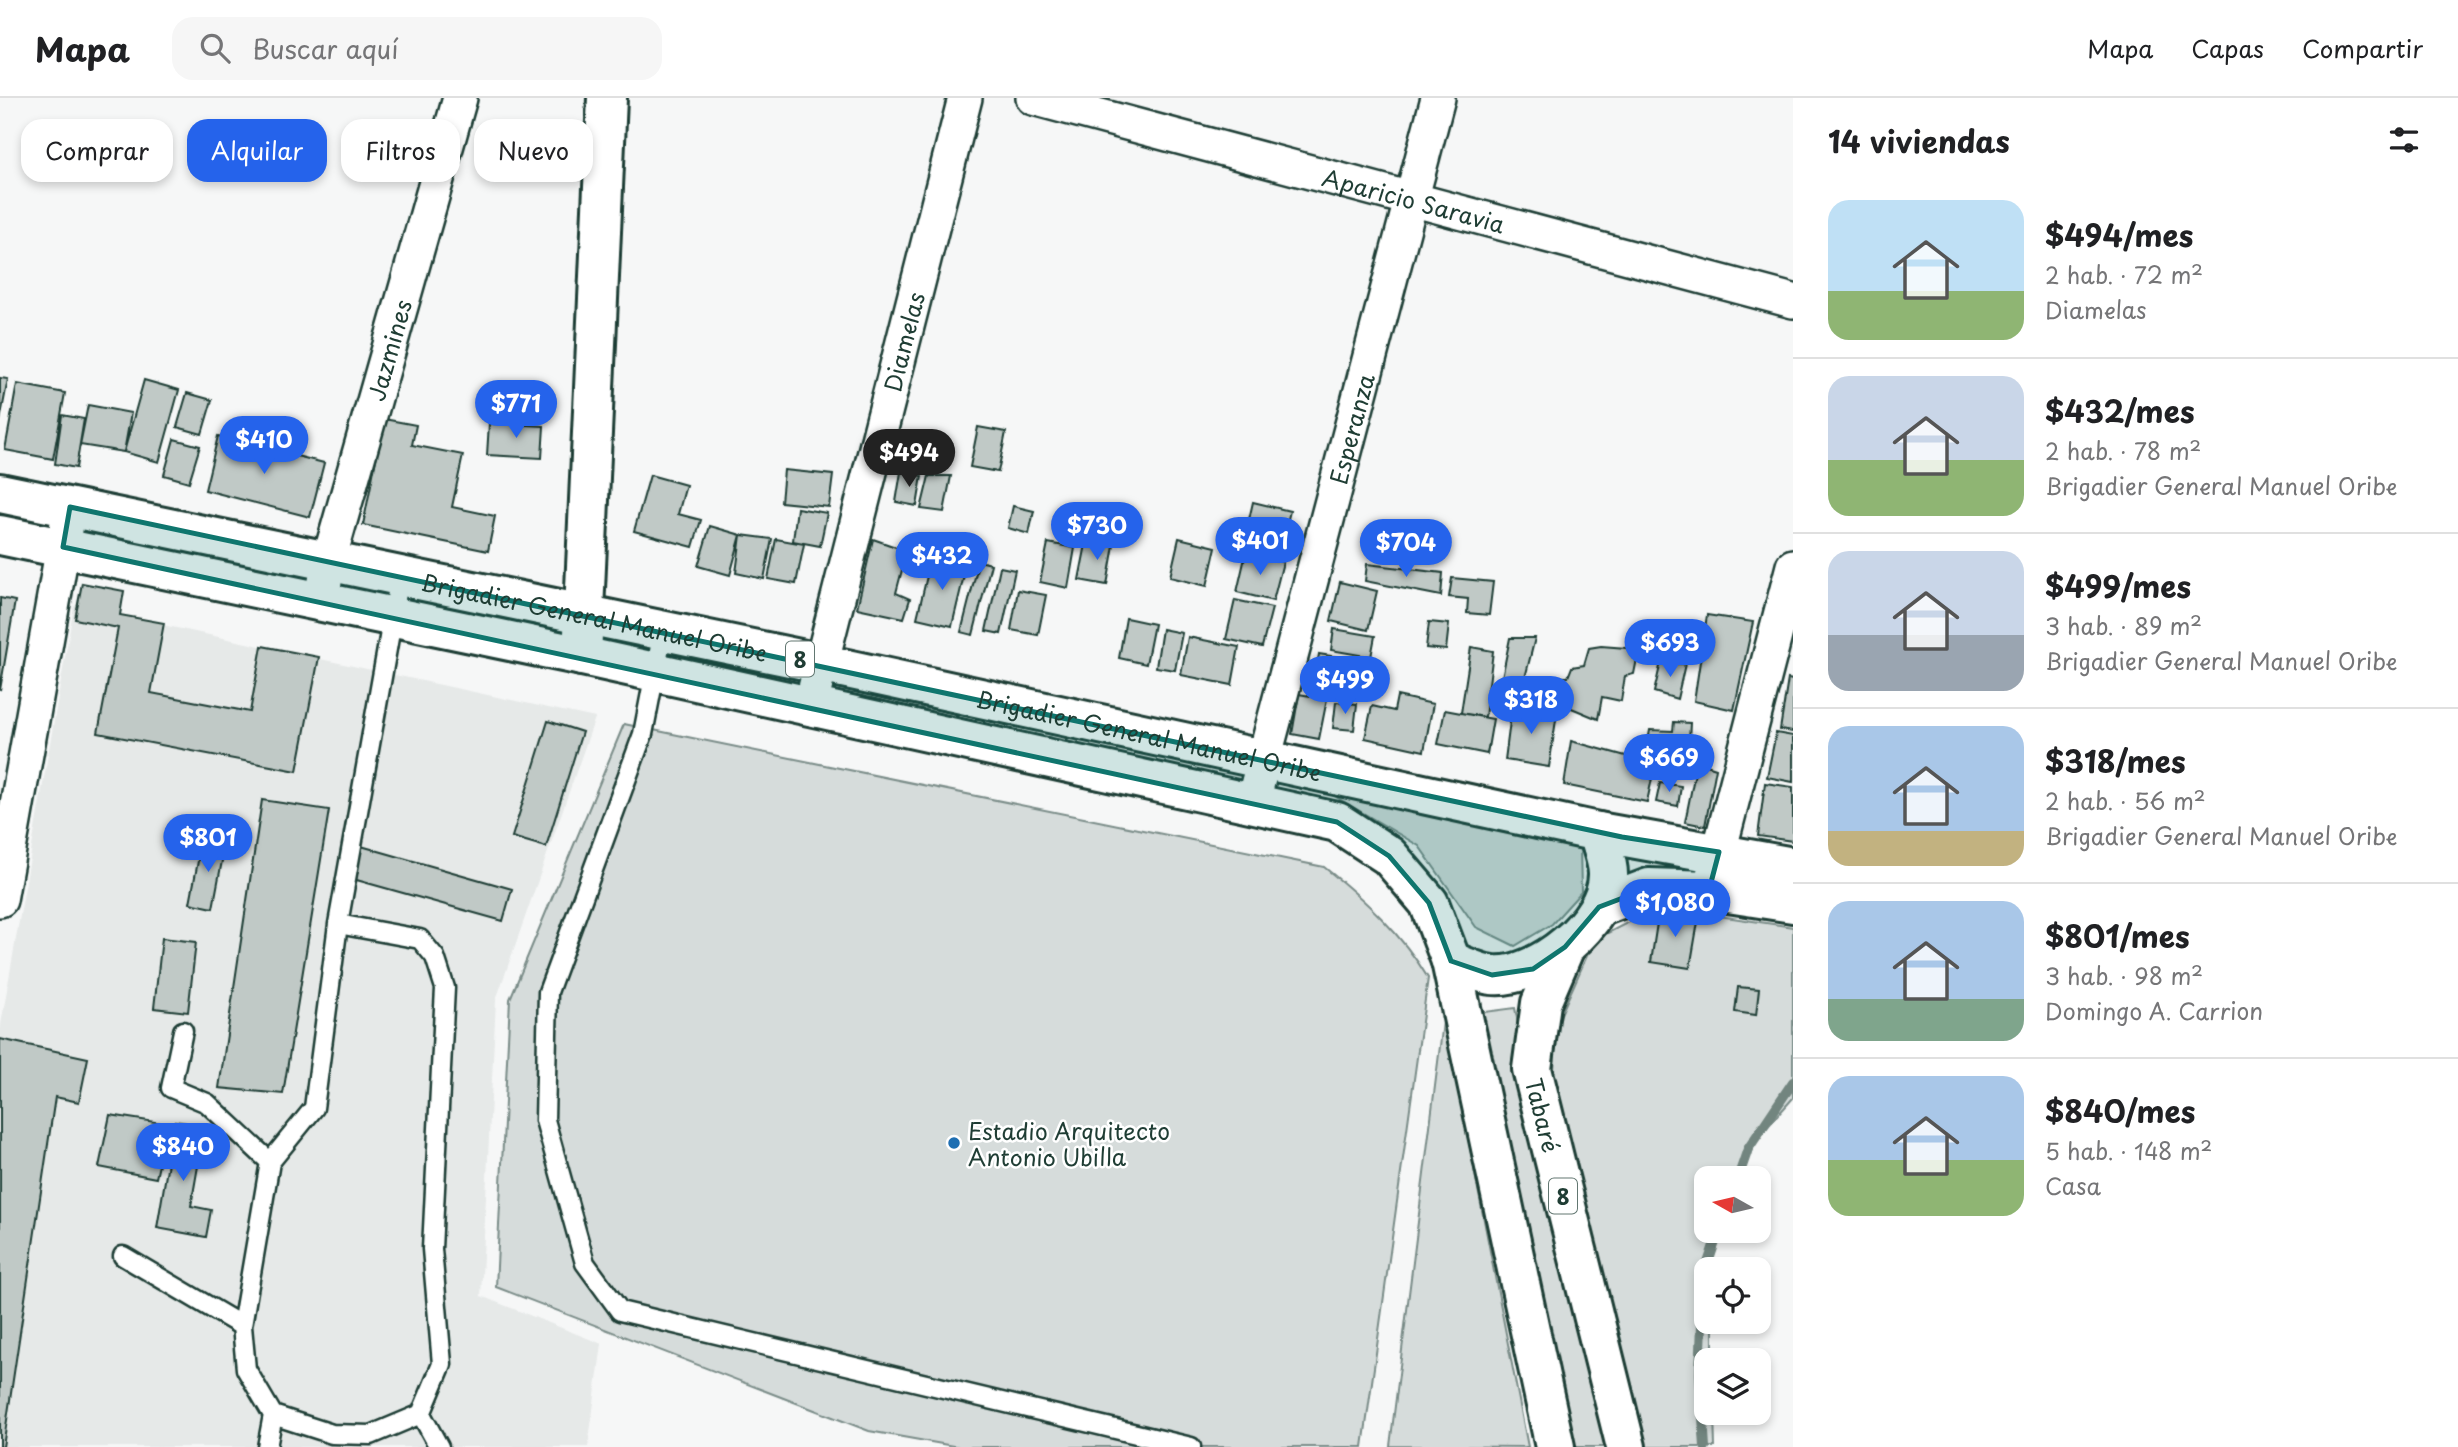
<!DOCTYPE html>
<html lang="es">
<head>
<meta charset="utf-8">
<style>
	:root { --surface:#fff; --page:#f6f6f6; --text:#202124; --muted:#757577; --line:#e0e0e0; --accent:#2563eb }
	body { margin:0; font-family:"Playpen Sans",sans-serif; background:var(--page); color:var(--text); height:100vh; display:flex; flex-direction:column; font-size:26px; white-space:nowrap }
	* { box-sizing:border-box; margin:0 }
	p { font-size:23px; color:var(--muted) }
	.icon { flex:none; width:38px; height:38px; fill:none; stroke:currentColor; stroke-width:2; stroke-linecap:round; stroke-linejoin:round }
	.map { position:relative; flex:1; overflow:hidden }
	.drawer { display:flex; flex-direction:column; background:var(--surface); width:665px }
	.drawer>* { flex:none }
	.hud { position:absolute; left:21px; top:21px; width:665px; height:63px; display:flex; gap:14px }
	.needle { width:46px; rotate:278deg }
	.fabs { position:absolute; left:1694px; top:1068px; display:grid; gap:14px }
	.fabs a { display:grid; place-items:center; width:77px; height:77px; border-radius:14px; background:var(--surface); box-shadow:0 4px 10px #0003; font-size:35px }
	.price { position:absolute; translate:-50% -60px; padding:0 16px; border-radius:24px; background:var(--accent); color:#fff; font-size:23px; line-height:46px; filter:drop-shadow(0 2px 4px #0008) }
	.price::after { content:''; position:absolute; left:50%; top:42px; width:21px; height:16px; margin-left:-10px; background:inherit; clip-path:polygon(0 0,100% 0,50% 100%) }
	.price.on { background:#222; color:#fff }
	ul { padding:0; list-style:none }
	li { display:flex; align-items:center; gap:21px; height:175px; padding:0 35px }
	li+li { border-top:2px solid var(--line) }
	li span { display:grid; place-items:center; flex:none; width:196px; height:140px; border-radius:21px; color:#555 }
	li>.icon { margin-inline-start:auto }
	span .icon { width:84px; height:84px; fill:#fffc; stroke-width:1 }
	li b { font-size:30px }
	h2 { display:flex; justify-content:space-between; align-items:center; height:84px; padding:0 35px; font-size:30px }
	.pill { padding:0 24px; border-radius:21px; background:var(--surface); box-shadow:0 4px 10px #0003; font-size:24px; line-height:63px }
	.pill.on { background:var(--accent); color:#fff }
	header { display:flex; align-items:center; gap:42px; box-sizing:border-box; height:98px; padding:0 35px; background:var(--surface); border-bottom:2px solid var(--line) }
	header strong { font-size:33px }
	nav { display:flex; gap:38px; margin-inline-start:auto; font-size:24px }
	.search { width:490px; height:63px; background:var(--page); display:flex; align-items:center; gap:18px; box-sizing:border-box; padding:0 24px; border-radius:21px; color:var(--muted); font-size:26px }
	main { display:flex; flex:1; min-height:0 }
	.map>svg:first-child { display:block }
	.built { fill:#e6e9e8 }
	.green { fill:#d6dcdb; stroke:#7a8c88; stroke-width:2 }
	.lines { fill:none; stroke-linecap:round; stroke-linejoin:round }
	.stream { stroke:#72857f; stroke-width:10 }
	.building { fill:#c0c9c6; stroke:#1f3d34; stroke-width:2 }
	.service-casing { stroke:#1f3d34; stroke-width:23 }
	.minor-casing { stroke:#1f3d34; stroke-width:38 }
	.tertiary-casing { stroke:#1f3d34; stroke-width:44 }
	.primary-casing { stroke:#1f3d34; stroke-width:44 }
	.service { stroke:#fff; stroke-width:18 }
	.minor { stroke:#fff; stroke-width:33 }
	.tertiary { stroke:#fff; stroke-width:38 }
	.primary { stroke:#fff; stroke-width:38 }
	.marked { fill:#0f766e; fill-opacity:0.2; stroke:#0f766e; stroke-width:5; stroke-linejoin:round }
	.poi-dot { fill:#1f6fb2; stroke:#fff; stroke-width:2.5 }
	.labels { text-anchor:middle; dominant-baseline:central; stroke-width:5; stroke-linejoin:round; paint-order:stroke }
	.shield { fill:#fff; stroke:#627771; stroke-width:2 }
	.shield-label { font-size:21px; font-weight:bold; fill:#1f3d34 }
	.street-label { font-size:23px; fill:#1f3d34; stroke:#fff }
	.poi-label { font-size:23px; fill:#1f3d34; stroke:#fff; text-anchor:start }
</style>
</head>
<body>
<header>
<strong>Mapa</strong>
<div class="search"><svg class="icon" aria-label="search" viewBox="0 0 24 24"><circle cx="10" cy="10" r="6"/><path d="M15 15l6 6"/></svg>Buscar aquí</div>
<nav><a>Mapa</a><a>Capas</a><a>Compartir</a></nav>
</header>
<main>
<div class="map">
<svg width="1793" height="1349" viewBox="0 0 1793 1349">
	<rect width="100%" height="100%" fill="#f6f7f7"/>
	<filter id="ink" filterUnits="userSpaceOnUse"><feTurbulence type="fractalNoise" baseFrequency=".0143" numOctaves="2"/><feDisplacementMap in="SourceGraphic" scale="14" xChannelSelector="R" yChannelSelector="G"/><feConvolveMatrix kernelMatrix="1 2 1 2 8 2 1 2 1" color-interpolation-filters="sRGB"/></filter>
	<g filter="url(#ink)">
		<path class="built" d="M74,508L595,620L496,902L481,1198L602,1246L588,1349H0V932Z"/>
		<path class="green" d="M624,626L1324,769C1365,802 1401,835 1428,880L1363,1349H959L869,1333L496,1189L510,901Z
			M1319,689L1580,749L1581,794L1552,826L1515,848L1476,829L1419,748Z
			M1658,809L1793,829V1000L1748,1051L1738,1080H1706V1132H1719L1711,1155L1712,1171H1706V1223H1713V1262H1706V1314H1714L1715,1349H1645L1553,988L1557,925L1594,842Z
			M1515,910L1570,1194L1606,1349H1572L1477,915Z
			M1444,916L1528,1349L1390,1348Z"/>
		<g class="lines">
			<path class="stream" d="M1738,1080L1748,1051L1793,984
				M1705,1349L1700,1276L1704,1177L1719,1132"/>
		</g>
		<path class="building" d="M0,280L8,281L0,323Z
			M144,282L179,292L159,364L124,354Z
			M17,286L65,295L53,361L5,352Z
			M187,295L212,302L202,336L177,329Z
			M88,307L131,315L124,354L80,347Z
			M62,317L84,321L76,370L55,366Z
			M384,321L416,327L412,347L463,357L452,409L495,418L488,453L363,427Z
			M489,325L544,328L542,360L487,357Z
			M978,329L1006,334L998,374L970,369Z
			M218,338L324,365L310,419L205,392Z
			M174,341L200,348L189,384L164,377Z
			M784,372L833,377L829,409L781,404Z
			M901,374L922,378L917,408L896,404Z
			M650,377L686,387L678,416L701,422L693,449L634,433Z
			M929,378H951L944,414L921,411Z
			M1253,404L1290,413L1280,452L1244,443Z
			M1013,408L1034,413L1029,436L1008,430Z
			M797,410L827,415L820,448L793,443Z
			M710,428L741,437L730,477L698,468Z
			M741,437L772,441L764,481L736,475Z
			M1179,440L1216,449L1207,488L1170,479Z
			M776,441L804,446L796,486L768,481Z
			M873,441L907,453L896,495L910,501L904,520L857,510Z
			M1087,441L1114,447L1107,487L1079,482Z
			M1048,445L1075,450L1068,490L1040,484Z
			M1246,455L1283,464L1273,503L1237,494Z
			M931,461L966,469L952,528L917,520Z
			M979,463L991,466L973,537L961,534Z
			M1367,466L1443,475L1441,498L1365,483Z
			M1000,469L1015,472L1001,536L986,533Z
			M1452,480L1493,484L1489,517L1467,515L1468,501L1449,499Z
			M1340,484L1377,493L1368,532L1331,523Z
			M82,485L124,493L120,517L164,525L151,595L250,614L262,548L319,559L297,673L98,635L118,530L75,521Z
			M1018,492L1046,497L1038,537L1011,532Z
			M0,500L15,503L0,592Z
			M1235,502L1272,510L1262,549L1226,541Z
			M1707,517L1753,524L1734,612L1694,603Z
			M1126,520L1154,526L1146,566L1119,560Z
			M1429,524L1449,526L1446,552L1426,550Z
			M1162,531L1182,535L1175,572L1156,569Z
			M1334,531L1375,538L1371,559L1331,552Z
			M1188,539L1239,549L1232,587L1181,577Z
			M1510,540H1535L1519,604L1498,599Z
			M1601,548L1639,551L1634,576L1625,578L1621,603L1602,599L1598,621L1557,604V592L1559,579H1568L1572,569L1584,567L1589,550Z
			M1471,549L1493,553L1485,619L1461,615Z
			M1319,556L1368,564L1365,588L1315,579Z
			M1661,564L1685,566L1677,601L1654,594Z
			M1788,581L1793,582V634L1780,632Z
			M1299,596L1327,601L1319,641L1292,636Z
			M1397,598L1433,606L1424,653L1365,640L1372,608L1394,613Z
			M1336,604L1357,606L1354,632L1333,630Z
			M1512,608L1557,615L1549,669L1505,662Z
			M1445,612L1493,621L1487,656L1438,646Z
			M548,623L582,634L546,749L512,739Z
			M1674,624L1690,625L1689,642L1700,644L1698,659L1685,658L1681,676L1666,674L1667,663L1645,660L1650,632L1673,633Z
			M1776,635L1793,638V684L1767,679Z
			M1571,643L1655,666L1647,704L1564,687Z
			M1697,664L1716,670L1705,728L1685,724Z
			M1660,685L1681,688L1678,708L1656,704Z
			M1765,685L1793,689V743L1758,738Z
			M262,702L329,712L283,996L219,990Z
			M202,742L225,747L213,810L190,805Z
			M361,748L512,791L503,823L353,781Z
			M1659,812L1699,818L1690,870L1651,864Z
			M162,840L196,844L188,914L154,910Z
			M1738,889L1759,891L1756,917L1735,914Z
			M0,941L88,960L79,1004L55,999L3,1349H0Z
			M110,1017L168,1026L156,1080L99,1069Z
			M175,1023L205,1028L191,1108L211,1112L206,1139L157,1130Z"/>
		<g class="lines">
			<g class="service-casing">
				<path id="service" d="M663,533L643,636L548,894L545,1022L585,1165L620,1213L1191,1349
					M338,826L420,841L435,859L445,890L432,1151L442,1266L421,1316L371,1337L332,1336L273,1317L246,1271L242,1228L270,1064L314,1010L338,826L400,478
					M183,933L171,990L207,1005L270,1064
					M123,1158L242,1228
					M421,1316L439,1349
					M267,1349L273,1317"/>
			</g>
			<g class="minor-casing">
				<g id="minor">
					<path id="s1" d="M1033,0L1793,203"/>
					<path id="s2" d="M321,505L329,462L460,0"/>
					<path id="s3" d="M810,610L965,0"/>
					<path id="s4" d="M1253,703L1438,0"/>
					<path d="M1712,781L1793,468"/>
					<path d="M0,802L70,409"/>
				</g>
			</g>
			<g class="tertiary-casing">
				<path id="tertiary" d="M582,558L607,0
					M1598,734L1793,769
					M1599,809L1649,790L1709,792L1793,805"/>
			</g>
			<g class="primary-casing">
				<g id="primary">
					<path id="s5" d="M0,395L819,565L1598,734C1601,747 1608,763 1608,776C1609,823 1537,882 1492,877C1478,875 1463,868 1451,863"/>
					<path d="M0,437L582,558L1337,724L1389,758L1429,805L1451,863L1555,1349"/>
					<path id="s6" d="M1565,849L1541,905L1532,971L1626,1349"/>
				</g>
			</g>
			<use href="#service" class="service"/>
			<use href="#minor" class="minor"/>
			<use href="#tertiary" class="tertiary"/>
			<use href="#primary" class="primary"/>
		</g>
	</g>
	<path class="marked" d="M70,409L1622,739L1719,754L1709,792L1649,790L1599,809L1565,849L1533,871L1492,877L1451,863L1429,805L1389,758L1337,724L63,449Z"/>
	<circle class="poi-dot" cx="954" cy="1045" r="7"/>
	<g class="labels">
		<g class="shield">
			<rect x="786" y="543.5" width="28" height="35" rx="5"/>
			<rect x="1549" y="1080.5" width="28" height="35" rx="5"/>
		</g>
		<g class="shield-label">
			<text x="800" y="561">8</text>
			<text x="1563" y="1098">8</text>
		</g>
		<g class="street-label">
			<text stroke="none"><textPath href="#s1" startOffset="394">Aparicio Saravia</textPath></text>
			<text stroke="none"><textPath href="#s3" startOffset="378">Diamelas</textPath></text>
			<text stroke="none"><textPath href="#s2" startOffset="262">Jazmines</textPath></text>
			<text stroke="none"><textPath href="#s4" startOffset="385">Esperanza</textPath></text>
			<text stroke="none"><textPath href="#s5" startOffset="607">Brigadier General Manuel Oribe</textPath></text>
			<text stroke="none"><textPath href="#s5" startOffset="1174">Brigadier General Manuel Oribe</textPath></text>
			<text stroke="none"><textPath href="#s6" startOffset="175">Tabaré</textPath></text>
		</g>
		<g class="poi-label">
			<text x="968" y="1032">Estadio Arquitecto<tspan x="968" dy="26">Antonio Ubilla</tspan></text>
		</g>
	</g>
</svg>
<div class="fabs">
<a><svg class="needle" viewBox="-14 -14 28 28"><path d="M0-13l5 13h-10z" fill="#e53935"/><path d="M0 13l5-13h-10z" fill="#757577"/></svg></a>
<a><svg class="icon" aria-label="locate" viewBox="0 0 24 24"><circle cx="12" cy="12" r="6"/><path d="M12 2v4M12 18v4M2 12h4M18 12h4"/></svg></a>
<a><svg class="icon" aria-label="layers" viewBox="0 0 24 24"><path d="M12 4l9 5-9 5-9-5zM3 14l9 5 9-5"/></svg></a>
</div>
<b class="price" style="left:516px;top:342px">$771</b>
<b class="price" style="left:264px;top:378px">$410</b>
<b class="price on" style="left:909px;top:391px">$494</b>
<b class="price" style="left:1097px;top:464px">$730</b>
<b class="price" style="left:1260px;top:479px">$401</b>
<b class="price" style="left:1406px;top:481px">$704</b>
<b class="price" style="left:942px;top:494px">$432</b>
<b class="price" style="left:1670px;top:581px">$693</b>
<b class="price" style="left:1345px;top:618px">$499</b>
<b class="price" style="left:1531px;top:638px">$318</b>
<b class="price" style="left:1669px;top:696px">$669</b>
<b class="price" style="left:208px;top:776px">$801</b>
<b class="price" style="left:1675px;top:841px">$1,080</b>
<b class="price" style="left:183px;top:1085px">$840</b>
<div class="hud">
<a class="pill">Comprar</a>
<a class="pill on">Alquilar</a>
<a class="pill">Filtros</a>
<a class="pill">Nuevo</a>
</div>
</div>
<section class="drawer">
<h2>14 viviendas<svg class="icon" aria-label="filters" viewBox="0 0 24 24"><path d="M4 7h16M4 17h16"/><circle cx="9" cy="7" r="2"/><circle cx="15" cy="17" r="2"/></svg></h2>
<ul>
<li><span style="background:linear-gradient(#bfe0f5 65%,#8fb573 0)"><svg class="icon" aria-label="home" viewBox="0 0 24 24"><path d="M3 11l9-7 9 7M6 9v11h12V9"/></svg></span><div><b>$494/mes</b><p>2 hab. · 72 m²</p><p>Diamelas</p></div></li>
<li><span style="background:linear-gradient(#c9d6e8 60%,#8fb573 0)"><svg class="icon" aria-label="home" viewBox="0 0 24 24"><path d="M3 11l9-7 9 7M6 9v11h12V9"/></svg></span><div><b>$432/mes</b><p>2 hab. · 78 m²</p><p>Brigadier General Manuel Oribe</p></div></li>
<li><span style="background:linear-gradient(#c9d6e8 60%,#9aa5b1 0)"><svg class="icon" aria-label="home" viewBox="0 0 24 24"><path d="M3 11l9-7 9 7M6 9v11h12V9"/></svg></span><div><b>$499/mes</b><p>3 hab. · 89 m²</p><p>Brigadier General Manuel Oribe</p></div></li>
<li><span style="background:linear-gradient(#a9c7e8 75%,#c2b280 0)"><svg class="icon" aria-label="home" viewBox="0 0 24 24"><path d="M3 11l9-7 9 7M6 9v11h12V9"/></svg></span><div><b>$318/mes</b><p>2 hab. · 56 m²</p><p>Brigadier General Manuel Oribe</p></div></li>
<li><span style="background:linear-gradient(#a9c7e8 70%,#7fa58c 0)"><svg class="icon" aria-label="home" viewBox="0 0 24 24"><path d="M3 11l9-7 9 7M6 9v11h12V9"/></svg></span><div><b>$801/mes</b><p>3 hab. · 98 m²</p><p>Domingo A. Carrion</p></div></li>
<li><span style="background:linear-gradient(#a9c7e8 60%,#8fb573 0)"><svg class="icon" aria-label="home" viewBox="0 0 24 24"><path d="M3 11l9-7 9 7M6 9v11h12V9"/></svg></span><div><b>$840/mes</b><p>5 hab. · 148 m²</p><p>Casa</p></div></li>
</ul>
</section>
</main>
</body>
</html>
